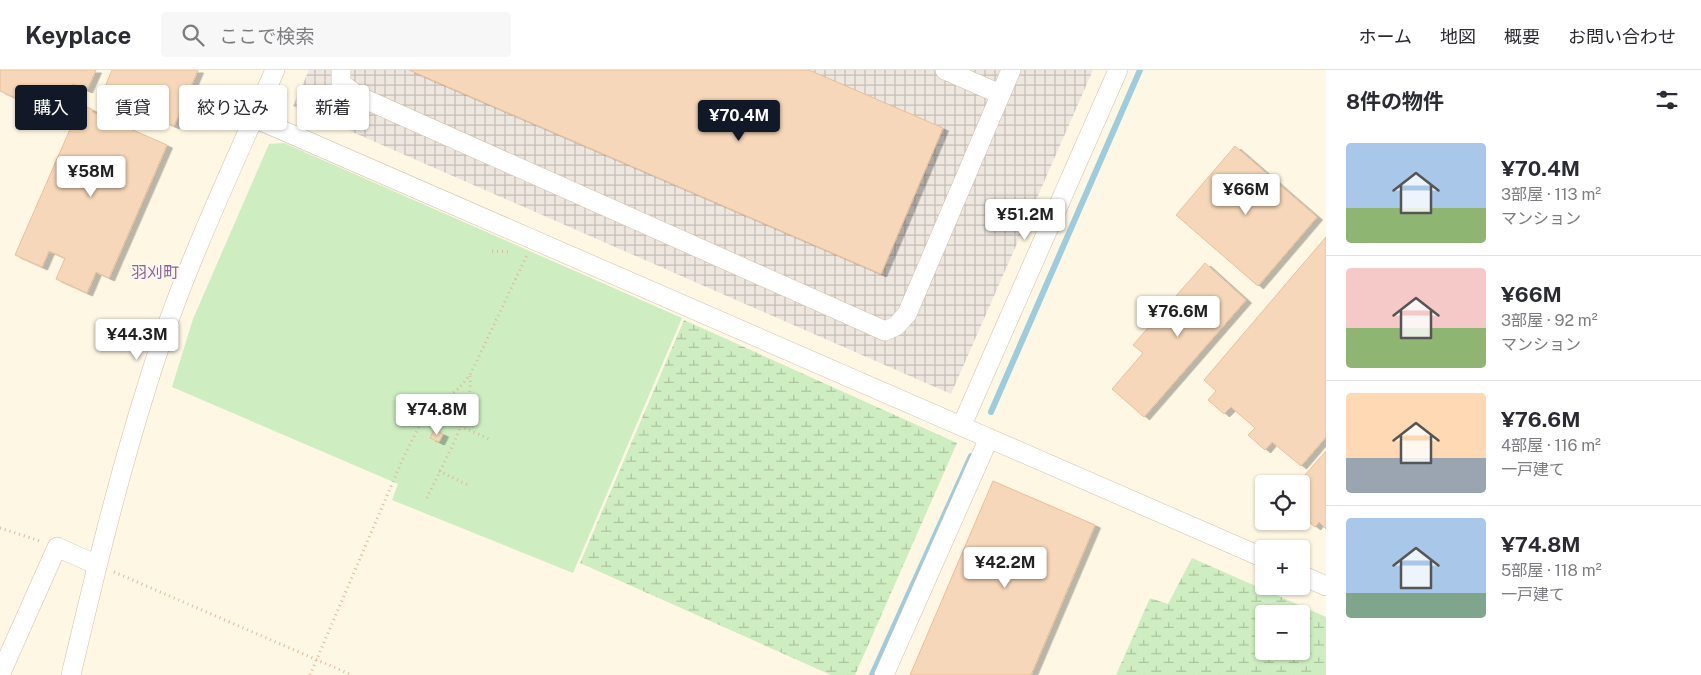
<!DOCTYPE html>
<html lang="ja">
<head>
<meta charset="utf-8">
<style>
	:root { --surface:#fff; --page:#f7f7f7; --text:#2b2b33; --muted:#7c7c81; --line:#e1e1e2; --accent:#111827 }
	body { margin:0; font-family:"Public Sans","Noto Sans JP",sans-serif; background:var(--page); color:var(--text); height:100vh; display:flex; flex-direction:column; font-size:19px; white-space:nowrap }
	* { box-sizing:border-box; margin:0 }
	p { font-size:16px; color:var(--muted) }
	.icon { flex:none; width:28px; height:28px; fill:none; stroke:currentColor; stroke-width:2; stroke-linecap:round; stroke-linejoin:round }
	.map { position:relative; flex:1; overflow:hidden }
	.details { display:flex; flex-direction:column; background:var(--surface); width:375px }
	.details>* { flex:none }
	.hud { position:absolute; left:15px; top:15px; width:475px; height:45px; display:flex; gap:10px }
	.controls { position:absolute; left:1255px; top:405px; display:grid; gap:10px }
	.controls a { display:grid; place-items:center; width:55px; height:55px; border-radius:5px; background:var(--surface); box-shadow:0 1px 4px #0004; font-size:25px }
	.price { position:absolute; translate:-50% -42px; padding:0 11px; border-radius:5px; background:#fff; color:#222; font-size:16px; line-height:32px; filter:drop-shadow(0 1px 2px #0008) }
	.price::after { content:''; position:absolute; left:50%; top:30px; width:15px; height:11px; margin-left:-8px; background:inherit; clip-path:polygon(0 0,100% 0,50% 100%) }
	.price.selected { background:var(--accent); color:#fff }
	ul { padding:0; list-style:none }
	li { display:flex; align-items:center; gap:15px; height:125px; padding:0 20px }
	li+li { border-top:1px solid var(--line) }
	li span { display:grid; place-items:center; flex:none; width:140px; height:100px; border-radius:5px; color:#555 }
	li>.icon { margin-inline-start:auto }
	span .icon { width:60px; height:60px; fill:#fffc; stroke-width:1 }
	li b { font-size:21px }
	h2 { display:flex; justify-content:space-between; align-items:center; height:60px; padding:0 20px; font-size:21px }
	.chip { padding:0 18px; border-radius:5px; background:var(--surface); box-shadow:0 1px 4px #0004; font-size:18px; line-height:45px }
	.chip.selected { background:var(--accent); color:#fff }
	header { display:flex; align-items:center; gap:30px; box-sizing:border-box; height:70px; padding:0 25px; background:var(--surface); border-bottom:1px solid var(--line) }
	header strong { font-size:24px }
	nav { display:flex; gap:28px; margin-inline-start:auto; font-size:18px }
	.search { width:350px; height:45px; background:var(--page); display:flex; align-items:center; gap:12px; box-sizing:border-box; padding:0 18px; border-radius:5px; color:var(--muted); font-size:19px }
	main { display:flex; flex:1; min-height:0 }
	.map>svg:first-child { display:block }
	.industrial { fill:url(#industrial-grid) }
	.wetland { fill:url(#wetland-marsh); fill-rule:evenodd }
	.green { fill:#ceedc1 }
	.lines { fill:none; stroke-linecap:round; stroke-linejoin:round }
	.stream { stroke:#9cccdd; stroke-width:6 }
	.building { fill:#f6d7b9; stroke:#eabf98; filter:url(#shadow) }
	.minor-casing { stroke:#d1bfa9; stroke-width:20 }
	.path { stroke:#dbbb9c; stroke-width:3; stroke-dasharray:1 4; stroke-linecap:butt }
	.minor { stroke:#fff; stroke-width:19 }
	.labels { text-anchor:middle; dominant-baseline:central; stroke-width:4; stroke-linejoin:round; paint-order:stroke }
	.quarter-label { font-size:16px; fill:#8f629d; stroke:#fff9ec }
</style>
</head>
<body>
<header>
<strong>Keyplace</strong>
<div class="search"><svg class="icon" aria-label="search" viewBox="0 0 24 24"><circle cx="10" cy="10" r="6"/><path d="M15 15l6 6"/></svg>ここで検索</div>
<nav><a>ホーム</a><a>地図</a><a>概要</a><a>お問い合わせ</a></nav>
</header>
<main>
<div class="map">
<svg width="1326" height="605" viewBox="0 0 1326 605">
	<defs>
		<pattern id="industrial-grid" width="8" height="8" patternUnits="userSpaceOnUse" patternTransform="scale(1.25)"><rect width="8" height="8" fill="#ede7df"/><path d="M0 4h8M4 0v8" fill="none" stroke="#c5beb7"/></pattern>
		<pattern id="wetland-marsh" width="20" height="14" patternUnits="userSpaceOnUse" patternTransform="scale(1.25)"><rect width="20" height="14" fill="#ceedc1"/><path d="M1 5h8M5 5V1M11 12h8M15 12V8" fill="none" stroke="#acc39f"/></pattern>
		<filter id="shadow"><feDropShadow dx="5.5" dy="3" stdDeviation="0" flood-color="#0004"/></filter>
	</defs>
	<rect width="100%" height="100%" fill="#fef7e4"/>
	<path class="industrial" d="M309,0H1093L951,324L293,36Z"/>
	<path class="wetland" d="M684,250L957,373L855,605H831L580,493Z
		M1192,488L1326,547V605H1116L1150,528L1168,534ZM1264,544H1301V581H1264Z"/>
	<path class="green" d="M284,73L682,248L573,503L392,430L398,414L172,317L193,249L269,74Z"/>
	<g class="lines">
		<path class="stream" d="M991,342L1140,0
			M872,605L971,386"/>
	</g>
	<path class="building" d="M0,0H96L87,20L73,14L58,47L0,21Z
		M112,0H198L174,56L102,24Z
		M409,0H809L943,58L881,204Z
		M81,34L93,40L92,42L167,75L109,208L96,202L87,223L56,209L65,188L49,181L42,197L15,185Z
		M1235,76L1317,147L1258,216L1176,145Z
		M1326,167V367L1301,396L1272,372L1265,380L1248,365L1255,358L1231,337L1224,344L1208,330L1216,321L1204,310Z
		M1205,193L1246,230L1144,347L1112,319L1143,283L1133,275Z
		M434,360L443,364L439,372L430,368Z
		M1326,381V459L1319,452L1315,457L1301,445V414H1297Z
		M993,411L1095,455L1031,605H910Z"/>
	<g class="lines">
		<g class="minor-casing">
			<path id="minor" d="M341,0V13L358,26L885,261L896,256L907,244L1011,0
				M945,0L1000,24
				M254,48L1264,488
				M962,355L1118,0
				M1301,505L1326,516
				M0,605L57,477L97,495
				M71,605C94,508 117,411 147,316C180,207 230,103 275,0
				M884,605L989,368"/>
		</g>
		<path class="path" d="M492,181L512,182
			M460,356L489,369
			M439,401L468,415
			M427,428C443,392 473,346 470,306
			M0,458L40,471
			M114,502L352,605
			M310,605L404,386L422,351L434,338L458,319L470,305L527,185"/>
		<use href="#minor" class="minor"/>
	</g>
	<g class="labels">
		<g class="quarter-label">
			<text x="155" y="202">羽刈町</text>
		</g>
	</g>
</svg>
<div class="controls">
<a><svg class="icon" aria-label="locate" viewBox="0 0 24 24"><circle cx="12" cy="12" r="6"/><path d="M12 2v4M12 18v4M2 12h4M18 12h4"/></svg></a>
<a>+</a>
<a>−</a>
</div>
<b class="price selected" style="left:739px;top:72px">¥70.4M</b>
<b class="price" style="left:91px;top:128px">¥58M</b>
<b class="price" style="left:1246px;top:146px">¥66M</b>
<b class="price" style="left:1025px;top:171px">¥51.2M</b>
<b class="price" style="left:1178px;top:268px">¥76.6M</b>
<b class="price" style="left:137px;top:291px">¥44.3M</b>
<b class="price" style="left:437px;top:366px">¥74.8M</b>
<b class="price" style="left:1005px;top:519px">¥42.2M</b>
<div class="hud">
<a class="chip selected">購入</a>
<a class="chip">賃貸</a>
<a class="chip">絞り込み</a>
<a class="chip">新着</a>
</div>
</div>
<section class="details">
<h2>8件の物件<svg class="icon" aria-label="filters" viewBox="0 0 24 24"><path d="M4 7h16M4 17h16"/><circle cx="9" cy="7" r="2"/><circle cx="15" cy="17" r="2"/></svg></h2>
<ul>
<li><span style="background:linear-gradient(#a9c7e8 65%,#8fb573 0)"><svg class="icon" aria-label="home" viewBox="0 0 24 24"><path d="M3 11l9-7 9 7M6 9v11h12V9"/></svg></span><div><b>¥70.4M</b><p>3部屋 · 113 m²</p><p>マンション</p></div></li>
<li><span style="background:linear-gradient(#f6c9c9 60%,#8fb573 0)"><svg class="icon" aria-label="home" viewBox="0 0 24 24"><path d="M3 11l9-7 9 7M6 9v11h12V9"/></svg></span><div><b>¥66M</b><p>3部屋 · 92 m²</p><p>マンション</p></div></li>
<li><span style="background:linear-gradient(#ffd9b3 65%,#9aa5b1 0)"><svg class="icon" aria-label="home" viewBox="0 0 24 24"><path d="M3 11l9-7 9 7M6 9v11h12V9"/></svg></span><div><b>¥76.6M</b><p>4部屋 · 116 m²</p><p>一戸建て</p></div></li>
<li><span style="background:linear-gradient(#a9c7e8 75%,#7fa58c 0)"><svg class="icon" aria-label="home" viewBox="0 0 24 24"><path d="M3 11l9-7 9 7M6 9v11h12V9"/></svg></span><div><b>¥74.8M</b><p>5部屋 · 118 m²</p><p>一戸建て</p></div></li>
</ul>
</section>
</main>
</body>
</html>
